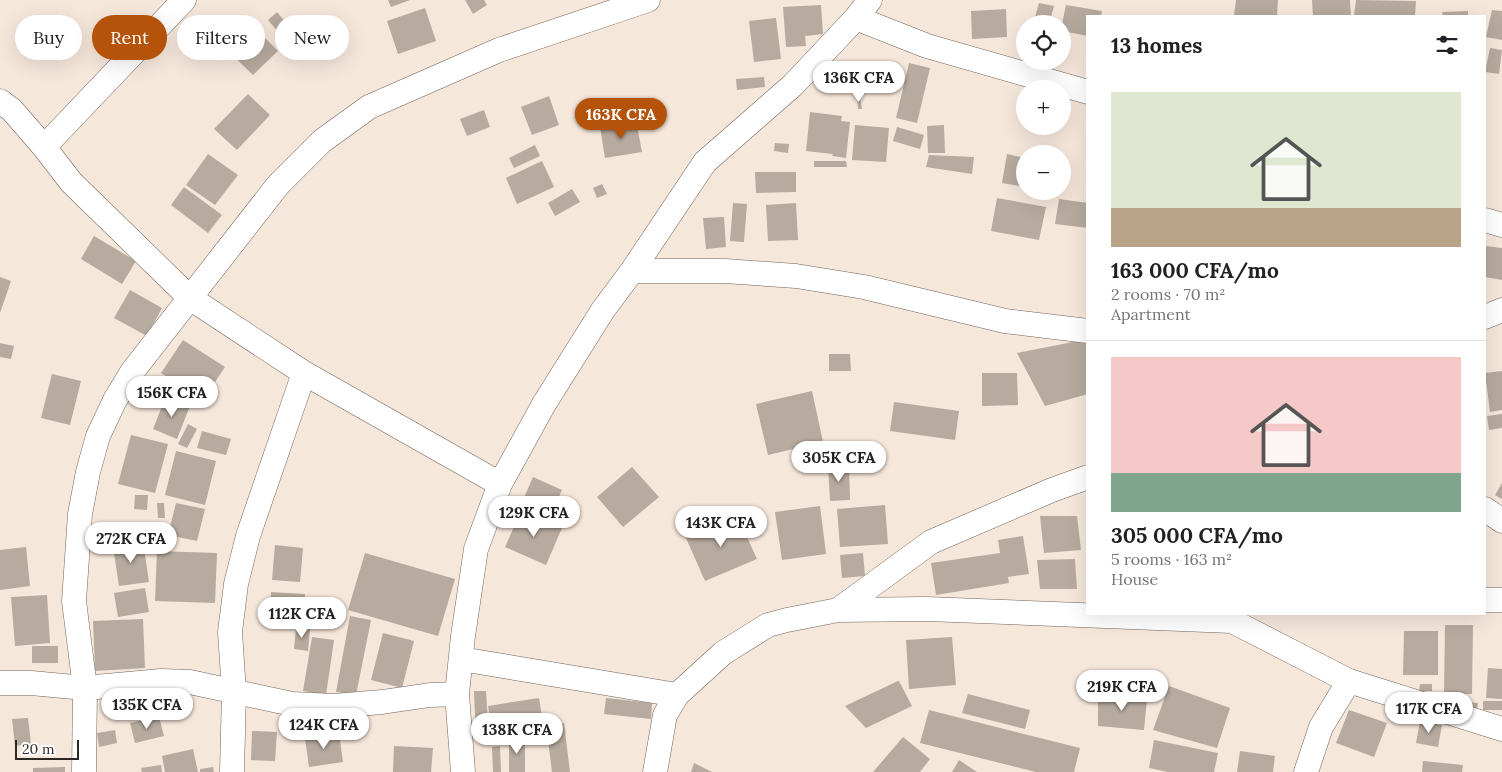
<!DOCTYPE html>
<html lang="en">
<head>
<meta charset="utf-8">
<style>
	:root { --surface:#fff; --page:#f2f2f2; --text:#202124; --muted:#757577; --line:#e0e0e0; --accent:#b45309 }
	body { margin:0; font-family:Lora,serif; background:var(--page); color:var(--text); height:100vh; display:flex; flex-direction:column; font-size:19px; white-space:nowrap }
	* { box-sizing:border-box; margin:0 }
	p { font-size:16px; color:var(--muted) }
	.icon { flex:none; width:28px; height:28px; fill:none; stroke:currentColor; stroke-width:2; stroke-linecap:round; stroke-linejoin:round }
	.map { position:relative; flex:1; overflow:hidden }
	.details { position:absolute; left:1086px; top:15px; width:400px; height:600px; display:flex; flex-direction:column; background:var(--surface); border-radius:0px; box-shadow:0 5px 20px #0002 }
	.details>* { flex:none }
	.hud { position:absolute; left:15px; top:15px; width:475px; height:45px; display:flex; gap:10px }
	.fabs { position:absolute; left:1016px; top:15px; display:grid; gap:10px }
	.fabs a { display:grid; place-items:center; width:55px; height:55px; border-radius:50%; background:var(--surface); box-shadow:0 5px 20px #0002; font-size:25px }
	.scale { position:absolute; left:15px; bottom:12px; width:64px; box-sizing:border-box; padding-left:5px; border:2px solid #2d2824; border-top:0; font-size:14px; line-height:18px; white-space:nowrap; color:#2d2824; -webkit-text-stroke:4px #fff; paint-order:stroke }
	.price { position:absolute; translate:-50% -42px; padding:0 11px; border-radius:18px; background:#fff; color:#222; font-size:16px; line-height:32px; filter:drop-shadow(0 1px 2px #0008) }
	.price::after { content:''; position:absolute; left:50%; top:30px; width:15px; height:11px; margin-left:-8px; background:inherit; clip-path:polygon(0 0,100% 0,50% 100%) }
	.price.on { background:var(--accent); color:#fff }
	ul { padding:0; list-style:none }
	li { display:grid; align-content:center; gap:10px; height:265px; padding:0 25px }
	li+li { border-top:1px solid var(--line) }
	li span { display:grid; place-items:center; height:155px; border-radius:0px; color:#555 }
	li>.icon { margin-inline-start:auto }
	span .icon { width:90px; height:90px; fill:#fffc; stroke-width:1 }
	li b { font-size:21px }
	h2 { display:flex; justify-content:space-between; align-items:center; height:60px; padding:0 25px; font-size:21px }
	.pill { padding:0 18px; border-radius:22px; background:var(--surface); box-shadow:0 5px 20px #0002; font-size:18px; line-height:45px }
	.pill.on { background:var(--accent); color:#fff }
	.map>svg:first-child { display:block }
	.building { fill:#b7aa9e }
	.lines { fill:none; stroke-linecap:round; stroke-linejoin:round }
	.minor-casing { stroke:#71645a; stroke-width:25 }
	.minor { stroke:#fff; stroke-width:24 }
</style>
</head>
<body>
<div class="map">
<svg width="1502" height="772" viewBox="0 0 1502 772">
	<rect width="100%" height="100%" fill="#f6e7db"/>
	<path class="building" d="M388,0H410L391,7Z
		M465,0H484L487,5L473,14Z
		M1236,0H1278L1277,16H1234Z
		M1312,0H1350L1351,16H1313Z
		M1356,0L1416,1L1415,16H1354Z
		M1039,3L1054,6L1049,24H1033Z
		M821,5L823,34L805,36L806,46L786,47L783,7Z
		M1066,5L1102,11L1101,16H1088V36L1062,31V24Z
		M425,8L436,41L398,54L387,21Z
		M1006,9L1007,37L972,39L971,11Z
		M1492,10L1502,11V40L1486,37Z
		M1468,11V16H1443L1442,12Z
		M277,12L298,37L289,45L268,20Z
		M776,18L781,59L754,62L749,21Z
		M253,26L278,51L253,75L228,51Z
		M1490,48L1502,50L1499,74L1485,72Z
		M909,63L930,68L917,123L896,118Z
		M764,77L765,87L737,90L736,79Z
		M248,94L270,115L237,150L214,129Z
		M549,96L559,125L532,135L521,107Z
		M860,96L862,109H858L857,97Z
		M484,110L490,127L467,136L460,119Z
		M810,112L842,116L841,121L850,122L846,158L832,156L833,154L806,151Z
		M636,121L642,152L605,158L600,127Z
		M855,125L889,128L886,162L852,160Z
		M944,125L945,153H928L927,126Z
		M897,127L924,135L920,149L893,141Z
		M775,143L789,144L788,153L774,151Z
		M535,145L540,156L514,168L509,158Z
		M208,154L238,175L215,205L186,185Z
		M1007,154L1025,158V187L1002,183Z
		M929,155L974,157L972,174L926,167Z
		M542,161L554,187L517,204L506,178Z
		M814,161H846L847,167H814Z
		M755,172H796V192L756,193Z
		M602,184L607,194L597,198L593,188Z
		M184,187L222,215L208,233L171,205Z
		M572,189L580,202L555,216L548,203Z
		M997,198L1046,207L1039,240L991,231Z
		M1059,199L1088,203V228L1055,224Z
		M733,203L747,204L744,242L730,241Z
		M796,203L798,240L768,241L766,205Z
		M724,217L726,247L706,249L703,218Z
		M94,236L136,261L122,284L81,259Z
		M1485,246L1502,248V280L1485,277Z
		M0,277L11,281L0,313Z
		M130,290L162,308L147,336L114,318Z
		M1088,339V394L1045,406L1017,353Z
		M183,340L225,367L203,400L161,373Z
		M0,343L14,346L11,359L0,357Z
		M829,354H850L851,371H829Z
		M1502,371V410L1490,412L1485,373Z
		M982,373H1017L1018,405L982,406Z
		M52,374L81,381L70,425L41,418Z
		M166,378L194,397L190,402L162,383Z
		M812,391L823,442L768,455L756,404Z
		M166,396L190,406L177,439L153,429Z
		M894,402L959,411L955,440L890,431Z
		M1502,414V428L1489,430L1487,416Z
		M188,424L197,429L187,448L178,444Z
		M202,431L231,439L226,455L197,448Z
		M131,435L168,444L155,493L118,484Z
		M176,451L216,461L205,505L165,495Z
		M828,465H849L850,500L830,501Z
		M632,467L659,497L623,527L597,497Z
		M533,477L562,490L548,521L519,509Z
		M1502,483V499L1495,495Z
		M135,495H148L147,510L134,509Z
		M157,503H164L165,518H158Z
		M176,503L205,509L197,541L168,535Z
		M557,504L574,514L568,525L551,515Z
		M885,505L888,544L840,547L837,509Z
		M820,506L826,554L782,560L775,512Z
		M521,511L562,528L546,565L505,547Z
		M737,515L757,559L705,581L686,538Z
		M1040,516H1077L1081,550L1044,553Z
		M1023,536L1029,574L1008,577L1009,583L936,595L931,563L1000,553L998,540Z
		M143,542L149,582L119,586L113,546Z
		M275,545L303,548L300,582L272,580Z
		M26,547L30,586L0,590V550Z
		M157,551L217,553L215,603L155,601Z
		M365,553L455,579L438,636L348,610Z
		M863,553L865,576L842,578L840,555Z
		M1075,559L1077,589H1040L1037,560Z
		M145,588L149,612L118,617L114,593Z
		M271,592L305,594L304,610L270,609Z
		M47,595L50,643L15,646L11,597Z
		M350,616L371,620L356,695L336,692Z
		M143,619L145,668L95,671L93,621Z
		M1445,625H1473L1472,694H1444Z
		M296,628L310,629L308,651L294,649Z
		M1404,631H1438V675H1403Z
		M383,633L414,641L402,688L371,680Z
		M312,637L334,640L326,695L303,691Z
		M952,637L956,685L909,689L906,640Z
		M32,646H58V663H32Z
		M1488,668L1502,669V699L1486,698Z
		M898,681H899L912,706L866,728L845,706Z
		M1420,684H1432V691H1419Z
		M1169,686L1230,708L1217,748L1153,730Z
		M474,691H486L489,740L476,741Z
		M1098,693L1147,699L1144,730L1098,726Z
		M968,694L1030,710L1025,729L962,713Z
		M539,698L544,728L493,736L488,706Z
		M606,698L652,703L651,719L604,714Z
		M1483,701H1502V710H1483Z
		M1463,702L1478,703L1477,711L1462,710Z
		M929,710L1080,748L1074,772H1036L920,743Z
		M1349,710L1387,723L1374,757L1336,743Z
		M347,716L348,729H336V717Z
		M159,717L164,736L135,743L130,723Z
		M28,718L31,744L15,746L12,719Z
		M1420,721L1442,725L1438,747L1416,743Z
		M564,723L570,772H552L546,725Z
		M115,730L117,743L99,747L97,733Z
		M252,731L277,732L275,761L251,760Z
		M339,733L343,762L309,767L305,738Z
		M903,737L930,759L920,772H873Z
		M509,738H525V772H509Z
		M1154,740L1218,753L1214,772H1168L1149,768Z
		M394,746L433,748L431,772H393Z
		M500,746L501,772H493L492,747Z
		M193,749L198,772H165L162,756Z
		M1240,751L1275,756L1273,772H1237Z
		M959,760L977,772H952Z
		M1423,761L1463,765L1462,772H1422Z
		M694,763L712,772H691Z
		M161,765L162,772H142L141,768Z
		M65,767V772H33V768Z
		M213,767L214,772H200V769Z"/>
	<g class="lines">
		<g class="minor-casing">
			<path id="minor" d="M856,18L927,46L1088,92
				M0,101L12,110L44,147L71,182L190,298L304,373L500,484
				M44,147L184,0
				M1485,220L1502,225
				M632,271H725L796,276L864,287L1005,321L1088,331
				M1485,317L1502,310
				M1485,509L1502,521
				M1485,600H1502
				M838,610L931,542L1052,490L1088,477
				M461,659L677,695
				M0,683H31L85,688L161,681L190,682L292,704L334,706L382,702L430,695L457,694
				M84,772L85,688L74,601L80,514L88,472L98,436L115,400L132,372L278,185L322,141L369,107L499,50L648,0
				M232,772L234,692L230,632L236,584L248,536L304,373
				M463,772L457,694L463,636L476,549L500,484L544,404L603,310L632,271L705,162L793,85L856,18L870,0
				M655,772L665,715L677,695L723,653L768,625L787,620L838,610L927,609L1232,621L1349,681L1502,729
				M1306,772L1321,727L1349,681"/>
		</g>
		<use href="#minor" class="minor"/>
	</g>
</svg>
<div class="fabs">
<a><svg class="icon" aria-label="locate" viewBox="0 0 24 24"><circle cx="12" cy="12" r="6"/><path d="M12 2v4M12 18v4M2 12h4M18 12h4"/></svg></a>
<a>+</a>
<a>−</a>
</div>
<div class="scale">20 m</div>
<b class="price" style="left:859px;top:103px">136K CFA</b>
<b class="price on" style="left:621px;top:140px">163K CFA</b>
<b class="price" style="left:172px;top:418px">156K CFA</b>
<b class="price" style="left:839px;top:483px">305K CFA</b>
<b class="price" style="left:534px;top:538px">129K CFA</b>
<b class="price" style="left:721px;top:548px">143K CFA</b>
<b class="price" style="left:131px;top:564px">272K CFA</b>
<b class="price" style="left:302px;top:639px">112K CFA</b>
<b class="price" style="left:1122px;top:712px">219K CFA</b>
<b class="price" style="left:147px;top:730px">135K CFA</b>
<b class="price" style="left:1429px;top:734px">117K CFA</b>
<b class="price" style="left:324px;top:750px">124K CFA</b>
<b class="price" style="left:517px;top:755px">138K CFA</b>
<div class="hud">
<a class="pill">Buy</a>
<a class="pill on">Rent</a>
<a class="pill">Filters</a>
<a class="pill">New</a>
</div>
<section class="details">
<h2>13 homes<svg class="icon" aria-label="filters" viewBox="0 0 24 24"><path d="M4 7h16M4 17h16"/><circle cx="9" cy="7" r="2"/><circle cx="15" cy="17" r="2"/></svg></h2>
<ul>
<li><span style="background:linear-gradient(#dfe7d0 75%,#b9a48a 0)"><svg class="icon" aria-label="home" viewBox="0 0 24 24"><path d="M3 11l9-7 9 7M6 9v11h12V9"/></svg></span><div><b>163 000 CFA/mo</b><p>2 rooms · 70 m²</p><p>Apartment</p></div></li>
<li><span style="background:linear-gradient(#f6c9c9 75%,#7fa58c 0)"><svg class="icon" aria-label="home" viewBox="0 0 24 24"><path d="M3 11l9-7 9 7M6 9v11h12V9"/></svg></span><div><b>305 000 CFA/mo</b><p>5 rooms · 163 m²</p><p>House</p></div></li>
</ul>
</section>
</div>
</body>
</html>
